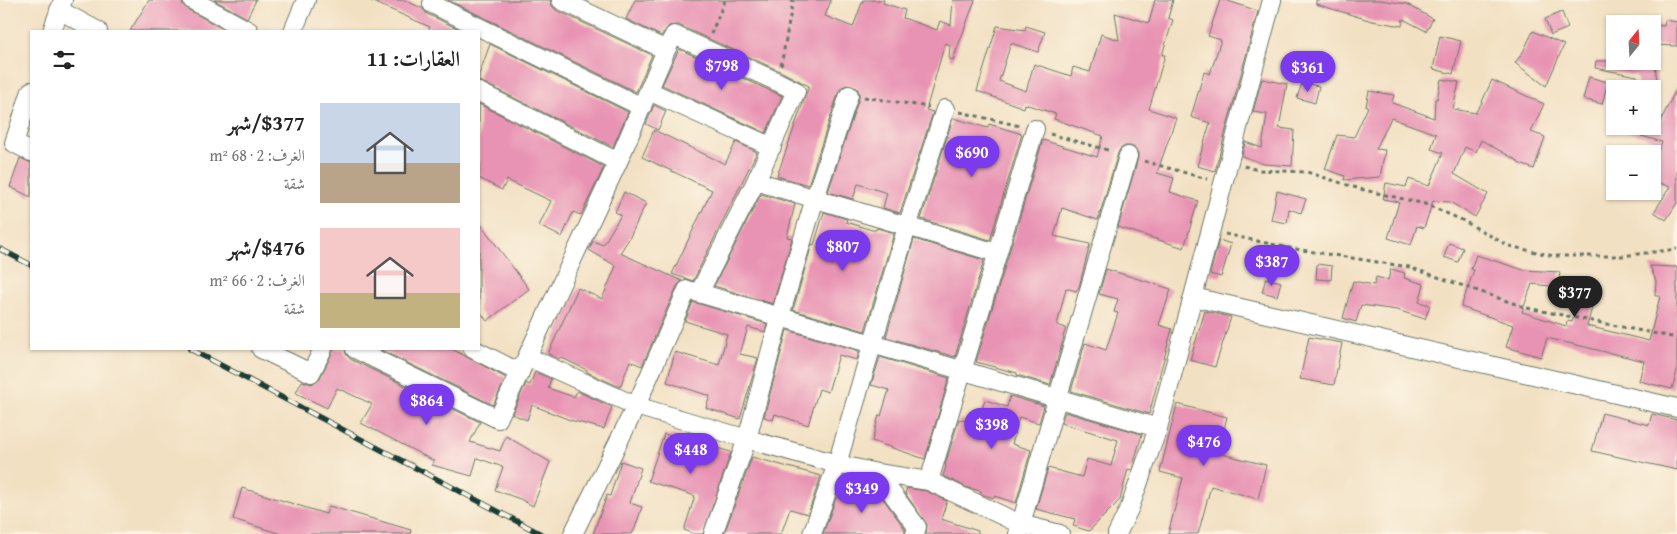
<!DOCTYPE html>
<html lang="ar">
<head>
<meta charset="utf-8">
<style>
	:root { --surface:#fff; --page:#f2f2f2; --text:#222; --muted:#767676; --accent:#7c3aed }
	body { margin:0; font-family:"Gentium Book Plus",Amiri,serif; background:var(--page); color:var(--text); direction:rtl; height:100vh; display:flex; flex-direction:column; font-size:19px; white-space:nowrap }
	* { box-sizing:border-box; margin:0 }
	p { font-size:16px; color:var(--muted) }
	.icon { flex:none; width:28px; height:28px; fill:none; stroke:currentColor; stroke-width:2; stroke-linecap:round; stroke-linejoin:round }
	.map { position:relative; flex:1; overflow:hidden; direction:ltr }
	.side { position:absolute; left:30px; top:30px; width:450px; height:320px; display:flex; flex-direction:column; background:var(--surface); border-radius:0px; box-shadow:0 1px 4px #0004; direction:rtl }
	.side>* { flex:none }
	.needle { width:32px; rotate:18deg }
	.fabs { position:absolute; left:1606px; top:15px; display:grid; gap:10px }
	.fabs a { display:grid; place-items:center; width:55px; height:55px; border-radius:0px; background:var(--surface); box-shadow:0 1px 4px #0004; font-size:25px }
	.price { position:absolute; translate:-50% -42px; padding:0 11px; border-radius:18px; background:var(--accent); color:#fff; font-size:16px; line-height:32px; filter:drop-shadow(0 1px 2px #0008) }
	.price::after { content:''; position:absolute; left:50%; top:30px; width:15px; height:11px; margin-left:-8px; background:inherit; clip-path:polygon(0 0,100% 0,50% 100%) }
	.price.active { background:#222; color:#fff }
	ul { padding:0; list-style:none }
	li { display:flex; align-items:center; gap:15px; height:125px; padding:0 20px }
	li span { display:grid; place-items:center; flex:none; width:140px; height:100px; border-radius:0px; color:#555 }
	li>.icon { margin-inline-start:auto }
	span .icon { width:60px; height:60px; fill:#fffc; stroke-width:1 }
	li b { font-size:21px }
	h2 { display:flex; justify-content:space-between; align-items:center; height:60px; padding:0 20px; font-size:21px }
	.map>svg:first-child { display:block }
	.building { fill:#e893b3 }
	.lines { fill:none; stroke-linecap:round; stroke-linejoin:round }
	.street-casing { stroke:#697666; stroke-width:20 }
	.path { stroke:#697666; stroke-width:3; stroke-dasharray:4 4; stroke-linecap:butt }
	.street { stroke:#fff; stroke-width:18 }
	.rail-casing { stroke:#1f3d34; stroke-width:5.5 }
	.rail { stroke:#fcf5e5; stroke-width:4; stroke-dasharray:11; stroke-linecap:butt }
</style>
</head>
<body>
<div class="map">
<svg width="1677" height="534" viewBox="0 0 1677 534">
	<rect width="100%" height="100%" fill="#fcf5e5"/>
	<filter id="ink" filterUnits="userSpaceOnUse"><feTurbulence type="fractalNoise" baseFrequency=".02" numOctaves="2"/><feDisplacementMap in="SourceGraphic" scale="10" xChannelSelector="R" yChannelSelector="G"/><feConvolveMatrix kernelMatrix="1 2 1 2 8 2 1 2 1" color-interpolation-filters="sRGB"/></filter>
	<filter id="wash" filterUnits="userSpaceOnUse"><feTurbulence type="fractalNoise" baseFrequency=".0096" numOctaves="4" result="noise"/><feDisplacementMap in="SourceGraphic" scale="20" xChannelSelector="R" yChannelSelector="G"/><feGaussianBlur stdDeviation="1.12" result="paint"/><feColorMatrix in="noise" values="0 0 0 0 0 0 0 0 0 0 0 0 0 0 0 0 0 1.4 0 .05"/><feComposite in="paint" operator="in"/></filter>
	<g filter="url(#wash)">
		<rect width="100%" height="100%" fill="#f2e0c2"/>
		<g id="blocks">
			<path class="building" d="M149,0H181L183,5L187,9L227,31H130Z
				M214,0H256L247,18Z
				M369,0H404L422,8L427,14L463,31H428L430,27Z
				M448,0H550L552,6L556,10L652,55L636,92Z
				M635,0H831L825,16L853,27L863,0H884L883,3L905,10L903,18L937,30L940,21L951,25L953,0H975L953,60L949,59L950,45L945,43L926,110L933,112L900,213L883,208L887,193L858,184L853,199L828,192L859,98V92L857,88L847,85L842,87L839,91L808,185L777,176L809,86L782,72L678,25L669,26L661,36L626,19Z
				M1155,0H1173L1168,18L1173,20L1162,55H1165L1149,109L1176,118L1157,173L1174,178L1170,192L1198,201L1184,248L1118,227L1138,158V153L1135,148L1130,146H1125L1120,149L1118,153L1098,220L1062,208L1054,236L1090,244L1079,287L1076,291L1066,288L1057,325L1066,328L1063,337H1064L1050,385L1017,375V373L976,362L1043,140L1097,157L1103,136L1054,119L1056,114L1025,104L1024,108L977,91L997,26L1025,30L1026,26L1045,32L1038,52L1011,43L999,81L1026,91L1034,64L1071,76L1073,67L1090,72L1101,34L1119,40L1115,13L1149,23Z
				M1220,0H1225L1258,11L1215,171L1197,166L1210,123L1191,117L1204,72L1210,74L1221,40L1208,36Z
				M1316,0H1380L1407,4L1433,19L1426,31L1403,19L1402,26L1372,21L1316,4Z
				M1562,12L1568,28L1551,35L1545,19Z
				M1665,20L1677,22V46L1652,45V25L1664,26Z
				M1533,31L1564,45L1546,86L1515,63L1523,52Z
				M1440,36L1461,41L1453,74L1433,69Z
				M490,44L628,112L613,147L484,83L479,81V75Z
				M679,49L782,96L766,133L662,85Z
				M1596,61H1655L1657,83L1638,85L1637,76L1595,68Z
				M1589,77L1608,82L1602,104L1583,99Z
				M1262,79L1287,84L1279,128L1294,130L1292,166L1264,164L1242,156L1245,142L1262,148L1267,114L1253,112Z
				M1441,79L1459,82L1453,109L1475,113L1481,104L1492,80L1544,104L1531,132L1545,137L1534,169L1518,163V161L1481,140L1476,152L1465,147L1454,174L1488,194L1475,217L1450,202L1433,201L1424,228L1417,226L1411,245L1388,238L1399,202L1383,199L1386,183L1406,187L1409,179L1429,186L1443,153L1431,149L1436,134L1391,118L1376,149L1385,150L1380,177L1344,180L1345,176L1325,169L1337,135L1354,137L1368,107L1366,106L1369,91L1394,95L1392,103L1434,118L1435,99H1437Z
				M1302,83L1319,86L1315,103L1297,98Z
				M1677,87V203L1666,220L1654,212L1670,187L1652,180V165L1662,142L1621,130V126H1658Z
				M479,104L604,167L581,215L573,212L562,237L539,226L551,201L507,180L502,190L479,178Z
				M654,105L666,111L658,130L646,124Z
				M953,118L988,128L989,124L1022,134L990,240L921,219Z
				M654,130L725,164L736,142L757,152L693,281L672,274L712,190L642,157Z
				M20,158L31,163V197L10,187Z
				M1277,191L1306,199L1301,213L1289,209L1287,223L1271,220Z
				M624,192L646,203L630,237L620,253L682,281L677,286L642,366L630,361L620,387L587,372V370L560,357L559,359L548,354L578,288L602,299L616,266L589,250L593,241L603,245L621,215L615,212Z
				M761,194L795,204L787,237L792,238L773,304L714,286Z
				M824,212L847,219L846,222L872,230H876L877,228L894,233L865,331L793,310L812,244L814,245Z
				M479,222L529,289L487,321L479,310Z
				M914,239L984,260L955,357L886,337Z
				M1219,240L1231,244L1221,277L1210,274Z
				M1449,243L1463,248L1458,262L1444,257Z
				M1476,255L1524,270L1560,272L1558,287L1532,284L1522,312L1566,326L1567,321L1572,322L1581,289L1596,293L1587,326L1649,341L1660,296H1655L1656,281L1650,266L1677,267V371L1672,389L1639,381L1644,361L1547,338L1541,357L1506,347L1513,325L1461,307L1474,270L1471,269Z
				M1317,264L1332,266L1331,280L1316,279Z
				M1106,269L1171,289L1159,325L1172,329L1149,414L1071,391L1085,343L1106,350L1118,313L1114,312L1118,299L1099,294Z
				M1391,269L1405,273L1404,278L1424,284L1419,302L1430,305L1425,319L1397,310L1361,305L1356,322L1343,318L1353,281L1374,285L1376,277L1388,280Z
				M1266,278L1281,282L1277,296L1262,292Z
				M693,302L767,324L765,332L748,327L740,354L758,358L740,419L706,408L710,396L667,382L675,352L719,365L727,334L685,321Z
				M1205,311L1231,317L1215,367L1190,360Z
				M787,330L859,351L857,360L839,355L828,392L819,389L808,425L775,414L773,420L764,417Z
				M1309,337L1342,343L1334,385L1300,379Z
				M334,349H345L346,354L350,359L480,422L470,442L500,451L506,436L550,462L533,506L520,499L495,490L503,467L477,458L472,476L432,465L434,461L361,423L372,404L337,388L327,408L296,393L302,381L312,384L320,378Z
				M379,349H452L506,378L493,405Z
				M880,357L949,378L925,459L872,441L879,415L881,416L889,390L871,385Z
				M535,372L551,379L548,388L574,397L577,391L612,407L604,429L570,420L532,405L527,420L512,414L526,383L530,385Z
				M1010,396L1044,406L1039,423L1019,417L1012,444L1031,450L1016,503L994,496V498L984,495L981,494V491L968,488L943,476L946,466L945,465L959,419L977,424L985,400L1007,407Z
				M1177,404L1227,417L1218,453L1266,465L1258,499L1211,486L1198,534H1168L1183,478L1160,472Z
				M1065,412L1142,434L1132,470L1128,469L1120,500L1089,531L1073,526L1075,519L1036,509L1048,468L1082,477L1087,459L1111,466L1118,440L1061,423Z
				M1602,413L1649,425L1652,414L1677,420V470L1592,451Z
				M664,434L671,436V435L731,452L703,534H695L684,530L695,496L648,481Z
				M752,457L821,476L808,514L790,509L781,534H724Z
				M621,461L641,468L630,503L642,507L635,528L632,534H593L607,495L610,496Z
				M841,484L858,490L859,487L879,493L905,529V534H823Z
				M242,488L326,514L329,506L411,530L410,534H281L233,519Z
				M907,488L926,491L947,501L941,519L978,531V534H926L927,525L905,493Z"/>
		</g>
	</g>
	<g filter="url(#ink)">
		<use href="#blocks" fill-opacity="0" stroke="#697666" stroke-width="1"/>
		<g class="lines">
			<g class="street-casing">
				<path id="street" d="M192,0L249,31
					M434,0L432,4L642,107
					M59,10L98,31
					M52,31L63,0
					M293,31L306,0
					M666,50L674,35L778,82L796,91L756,181
					M31,91L14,143L31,152
					M649,91L772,147
					M479,92L618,162
					M699,293L1158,428
					M1193,297L1677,408
					M261,349L311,373L323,349
					M355,349L498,419L618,162L666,50L561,0
					M473,349L520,373
					M528,357L636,406L747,439L837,464L877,473L929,481L1020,524L1060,534
					M877,473L917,527L915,534
					M929,481L1035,129
					M573,534L636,406L687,290L699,293L756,181L997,253
					M713,534L747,439L780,316L815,198L849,95
					M812,534L837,464L907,227L945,109
					M1018,534L1128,156
					M1117,534L1130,507L1158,428L1272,0"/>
			</g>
			<path class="path" d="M711,34L725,0
				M781,66L793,0
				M864,97L929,107
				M960,112L1020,126
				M1050,134L1111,151
				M1144,161L1207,179
				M1244,166L1258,170L1307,172L1360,189L1425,204L1462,220L1509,246L1554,256H1622L1677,249
				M1225,234L1289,248L1409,267L1527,308L1677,338"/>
			<use href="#street" class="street"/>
			<g class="rail-casing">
				<path id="rail" d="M0,249L31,265
					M190,349L541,534"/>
			</g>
			<use href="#rail" class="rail"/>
		</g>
	</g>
</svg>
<div class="fabs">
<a><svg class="needle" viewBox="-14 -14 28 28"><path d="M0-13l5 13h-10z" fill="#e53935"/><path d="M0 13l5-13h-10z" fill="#767676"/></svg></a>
<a>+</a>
<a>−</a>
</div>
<b class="price" style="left:722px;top:91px">$798</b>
<b class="price" style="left:1308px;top:93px">$361</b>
<b class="price" style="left:972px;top:178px">$690</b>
<b class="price" style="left:843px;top:272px">$807</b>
<b class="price" style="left:1272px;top:287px">$387</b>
<b class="price active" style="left:1575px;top:318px">$377</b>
<b class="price" style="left:427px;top:426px">$864</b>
<b class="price" style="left:992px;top:450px">$398</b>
<b class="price" style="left:1204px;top:467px">$476</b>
<b class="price" style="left:691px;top:475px">$448</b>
<b class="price" style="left:862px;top:514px">$349</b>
<section class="side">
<h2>العقارات: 11<svg class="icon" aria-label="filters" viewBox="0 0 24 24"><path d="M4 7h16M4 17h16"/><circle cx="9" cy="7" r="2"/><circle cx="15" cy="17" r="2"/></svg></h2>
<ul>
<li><span style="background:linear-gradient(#c9d6e8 60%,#b9a48a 0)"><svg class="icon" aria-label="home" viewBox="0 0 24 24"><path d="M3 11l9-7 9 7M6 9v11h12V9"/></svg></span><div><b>$377/شهر</b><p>الغرف: 2 · 68 m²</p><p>شقة</p></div></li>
<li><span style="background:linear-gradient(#f6c9c9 65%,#c2b280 0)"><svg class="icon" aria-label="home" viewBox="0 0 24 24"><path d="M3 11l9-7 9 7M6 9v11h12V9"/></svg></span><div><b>$476/شهر</b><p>الغرف: 2 · 66 m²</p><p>شقة</p></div></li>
</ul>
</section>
</div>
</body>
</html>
